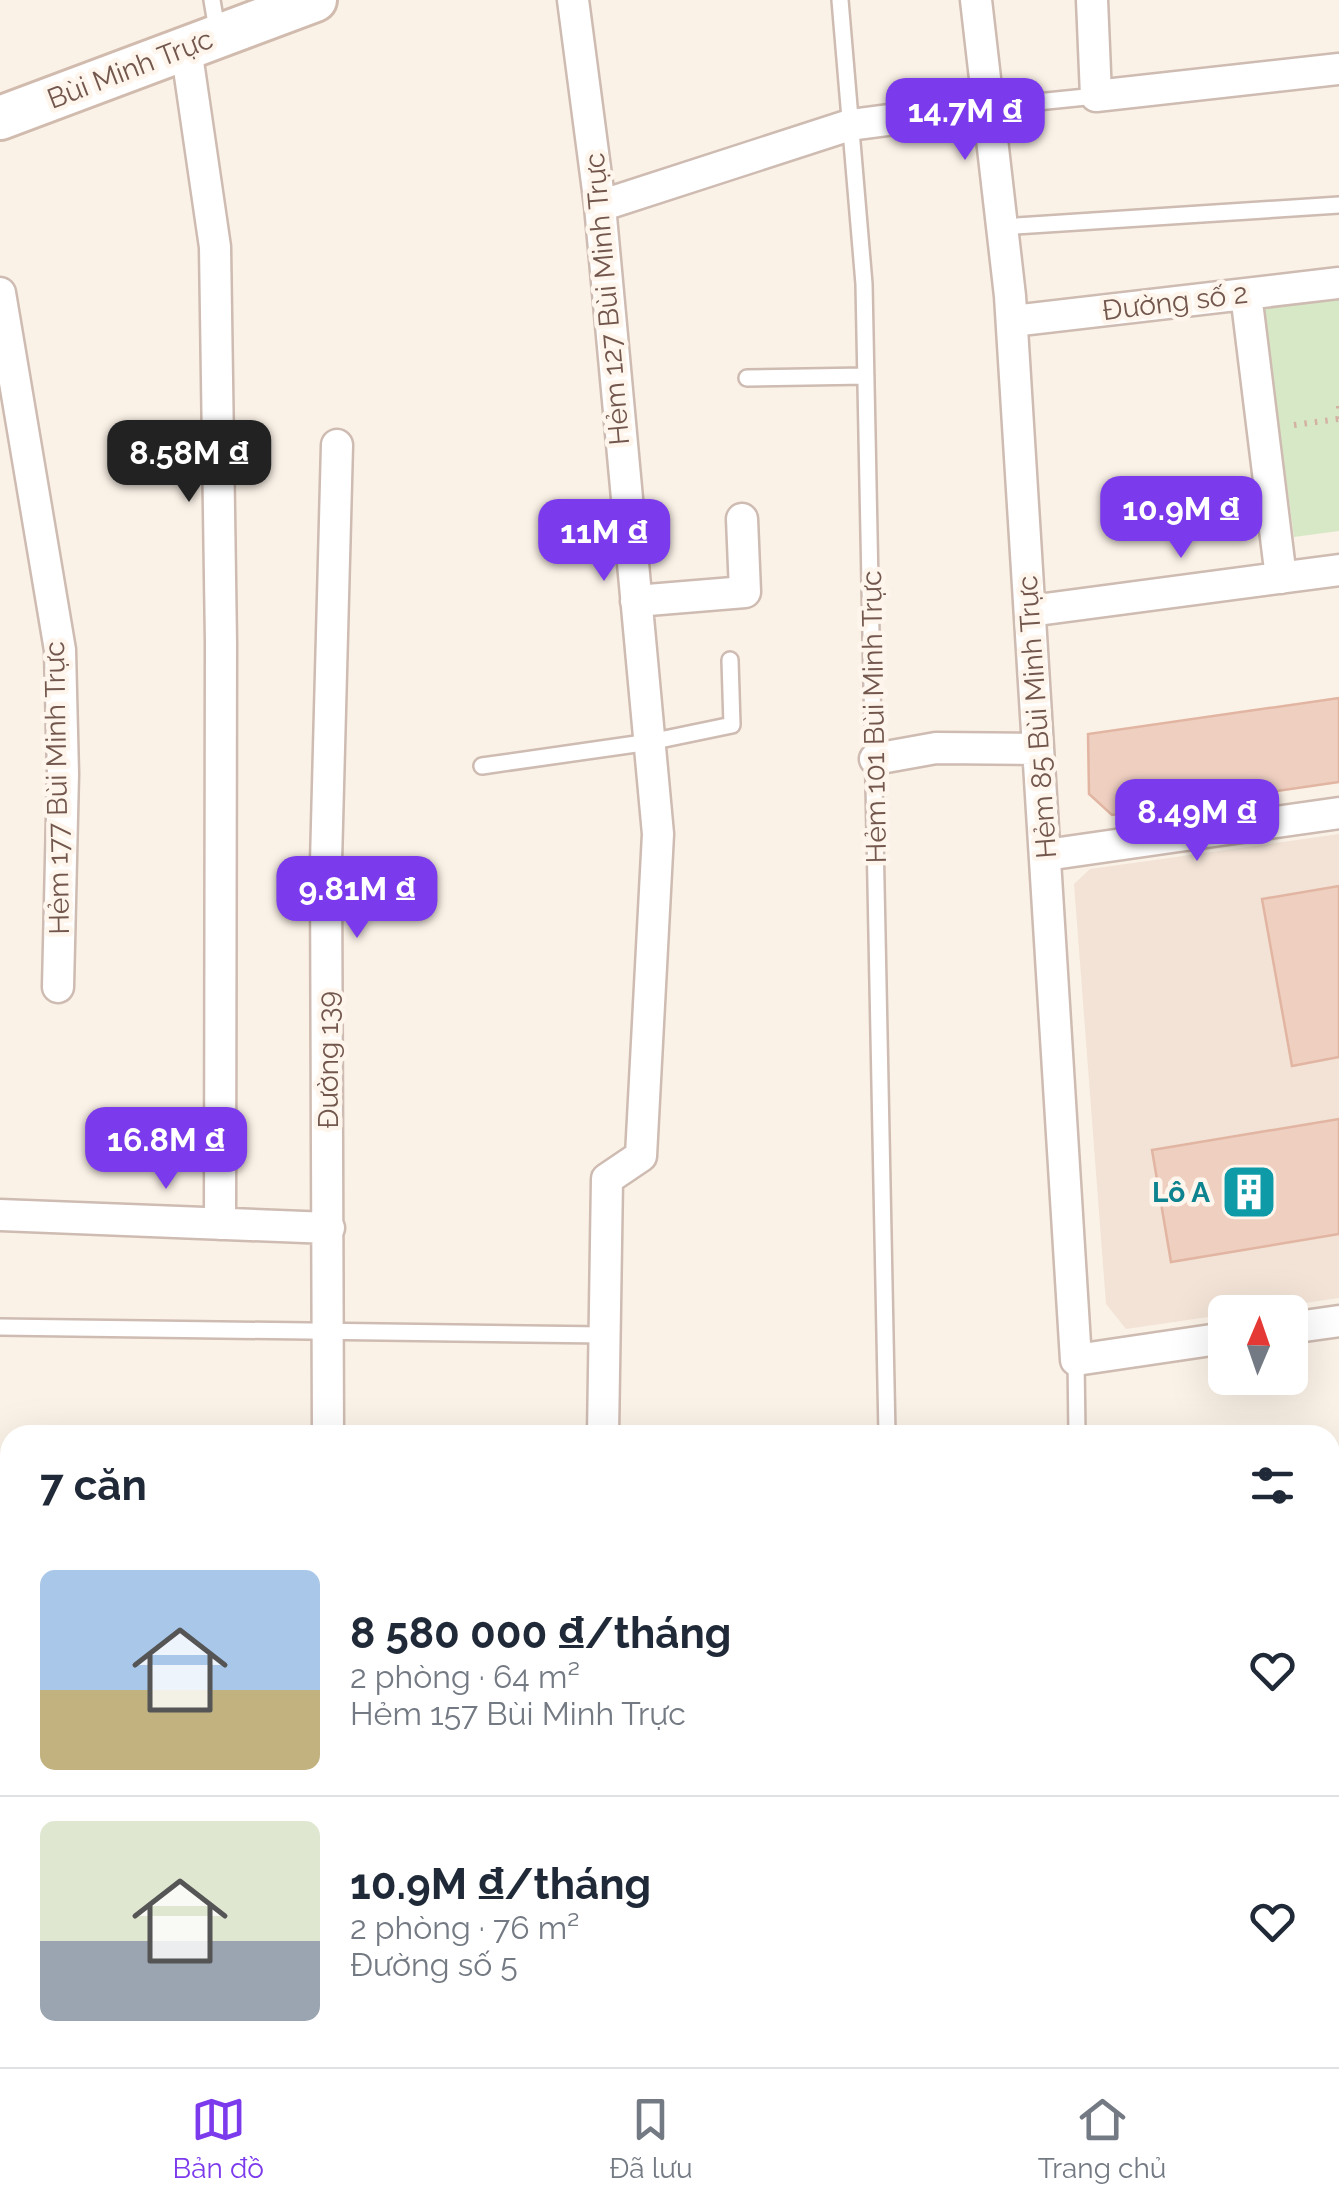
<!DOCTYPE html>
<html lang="vi">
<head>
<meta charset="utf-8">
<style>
	:root { --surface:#fff; --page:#f2f2f3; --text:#1f2937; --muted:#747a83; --line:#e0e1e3; --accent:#7c3aed }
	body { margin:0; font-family:Raleway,sans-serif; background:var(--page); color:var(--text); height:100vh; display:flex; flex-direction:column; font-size:38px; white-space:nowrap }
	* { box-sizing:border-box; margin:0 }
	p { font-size:32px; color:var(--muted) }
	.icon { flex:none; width:55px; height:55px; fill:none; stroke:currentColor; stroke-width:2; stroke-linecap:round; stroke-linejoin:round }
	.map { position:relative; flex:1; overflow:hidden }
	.details { position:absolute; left:0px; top:1425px; width:1340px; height:642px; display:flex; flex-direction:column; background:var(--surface); border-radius:30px 30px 0 0; box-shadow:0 10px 40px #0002 }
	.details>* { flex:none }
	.needle { width:65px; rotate:2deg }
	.controls { position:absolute; left:1208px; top:1295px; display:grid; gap:20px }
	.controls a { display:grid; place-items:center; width:100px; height:100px; border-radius:15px; background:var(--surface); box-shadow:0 10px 40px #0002; font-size:50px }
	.price { position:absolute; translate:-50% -85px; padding:0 22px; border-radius:20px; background:var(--accent); color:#fff; font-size:32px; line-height:65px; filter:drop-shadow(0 2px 5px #0008) }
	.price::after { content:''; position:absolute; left:50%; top:60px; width:30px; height:22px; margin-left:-15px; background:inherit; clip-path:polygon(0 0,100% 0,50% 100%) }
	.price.selected { background:#222; color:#fff }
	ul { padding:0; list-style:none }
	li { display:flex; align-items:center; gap:30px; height:250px; padding:0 40px }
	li+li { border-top:2px solid var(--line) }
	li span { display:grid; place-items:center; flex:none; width:280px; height:200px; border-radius:15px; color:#555 }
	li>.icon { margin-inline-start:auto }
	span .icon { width:120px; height:120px; fill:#fffc; stroke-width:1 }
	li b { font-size:42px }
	h2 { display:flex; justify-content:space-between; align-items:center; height:120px; padding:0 40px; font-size:42px }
	.tabs { display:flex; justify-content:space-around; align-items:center; height:140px; border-top:2px solid var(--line); background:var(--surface); font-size:28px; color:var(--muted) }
	.tabs a { display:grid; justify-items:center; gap:5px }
	.tabs .selected { color:var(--accent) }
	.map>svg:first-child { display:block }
	.residential { fill:#f2e3d6 }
	.green { fill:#d7e8c6 }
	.building { fill:#efcfc0; stroke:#e1b5a2; stroke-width:2.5 }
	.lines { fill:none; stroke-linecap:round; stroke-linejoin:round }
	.lane-casing { stroke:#cebbb1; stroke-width:20 }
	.street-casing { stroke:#cebbb1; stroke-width:35 }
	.secondary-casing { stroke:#d1bbae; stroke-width:48 }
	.path { stroke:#d4b2a3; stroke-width:6; stroke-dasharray:2.5 8; stroke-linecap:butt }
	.lane { stroke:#fff; stroke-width:15 }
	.street { stroke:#fff; stroke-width:30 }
	.secondary { stroke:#fff; stroke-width:42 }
	.labels { text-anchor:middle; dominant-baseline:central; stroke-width:9; stroke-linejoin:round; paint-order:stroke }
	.street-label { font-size:28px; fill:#73574d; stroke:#fef6ed }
	.culture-label { font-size:28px; font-weight:bold; fill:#0d838f; stroke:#fef6ed; text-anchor:end }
</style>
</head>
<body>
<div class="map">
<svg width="1339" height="2067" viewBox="0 0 1339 2067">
	<rect width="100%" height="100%" fill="#fbf2e7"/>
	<path class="residential" d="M1339,834V1298L1126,1329L1106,1304L1074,884L1090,869Z"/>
	<path class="green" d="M1339,299V531L1294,537L1263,309Z"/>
	<path class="building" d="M1339,698V782L1112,815L1089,794L1088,734Z
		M1339,886V1057L1292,1066L1262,899Z
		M1339,1119V1234L1171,1262L1152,1150Z
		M0,1580H10V1659H0Z
		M0,1719L10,1720V1792H0Z"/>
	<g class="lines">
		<g class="lane-casing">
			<path id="lane" d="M212,0L218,36
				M840,0L864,284L887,1435
				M988,107L1096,96
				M1002,227L1339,205
				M747,378L866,376
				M482,766L650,742L732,725L730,660
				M0,1327L604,1335
				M1076,1360L1077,1435
				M1330,1561H1339
				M1330,1678H1339
				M0,1688H10
				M622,2058V2067
				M666,2058V2067
				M211,2064L512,2058"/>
		</g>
		<g class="street-casing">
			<path id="street" d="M573,0L600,206L658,834L641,1156L607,1179L603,1435
				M976,0L1010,296L1076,1360L1225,1338
				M1092,0L1096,96L1339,69
				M186,48L215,247L221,643L220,1224
				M600,206L850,125L988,107
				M0,293L60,650L63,774L58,987
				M1246,294L1281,578
				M1012,321L1339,283
				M636,601L745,592L742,519
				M1030,611L1339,570
				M875,759L936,748L1038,749
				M1046,855L1339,813
				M0,1215L329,1228
				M1290,1328L1339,1321
				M328,1435L326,862L337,445
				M0,1486H10
				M0,1880H10
				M1330,1909H1339
				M1103,2058L1104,2067
				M1313,2058L1314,2067"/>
		</g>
		<g class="secondary-casing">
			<path id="secondary" d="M0,118L315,0"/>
		</g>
		<path class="path" d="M1339,406V424
			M1294,425L1338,419"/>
		<use href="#lane" class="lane"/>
		<use href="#street" class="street"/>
		<use href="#secondary" class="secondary"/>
	</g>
	<defs>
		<g id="building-square" transform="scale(2.875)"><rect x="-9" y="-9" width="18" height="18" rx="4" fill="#0f9aa8" stroke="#fef6ed"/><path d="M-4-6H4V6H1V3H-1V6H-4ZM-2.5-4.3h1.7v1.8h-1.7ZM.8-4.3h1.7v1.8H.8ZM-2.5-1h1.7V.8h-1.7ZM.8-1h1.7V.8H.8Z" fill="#fff"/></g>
	</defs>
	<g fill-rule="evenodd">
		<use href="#building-square" x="1249" y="1192"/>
	</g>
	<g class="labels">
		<g class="street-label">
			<text transform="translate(130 69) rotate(-21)">Bùi Minh Trực</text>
			<text transform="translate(607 299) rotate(-95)">Hẻm 127 Bùi Minh Trực</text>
			<text transform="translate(1175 302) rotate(-7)">Đường số 2</text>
			<text transform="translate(874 717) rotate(-91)">Hẻm 101 Bùi Minh Trực</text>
			<text transform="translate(1037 717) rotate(-94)">Hẻm 85 Bùi Minh Trực</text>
			<text transform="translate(57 788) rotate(-91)">Hẻm 177 Bùi Minh Trực</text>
			<text transform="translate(328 1060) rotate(-90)">Đường 139</text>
		</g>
		<g class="culture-label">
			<text x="1210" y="1192">Lô A</text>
		</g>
	</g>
</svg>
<div class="controls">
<a><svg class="needle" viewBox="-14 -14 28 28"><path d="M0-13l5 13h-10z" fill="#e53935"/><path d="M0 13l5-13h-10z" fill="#747a83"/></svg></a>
</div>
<b class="price" style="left:965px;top:163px">14.7M ₫</b>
<b class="price selected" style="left:189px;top:505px">8.58M ₫</b>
<b class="price" style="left:1181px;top:561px">10.9M ₫</b>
<b class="price" style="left:604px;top:584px">11M ₫</b>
<b class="price" style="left:1197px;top:864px">8.49M ₫</b>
<b class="price" style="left:357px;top:941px">9.81M ₫</b>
<b class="price" style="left:166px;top:1192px">16.8M ₫</b>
<section class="details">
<h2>7 căn<svg class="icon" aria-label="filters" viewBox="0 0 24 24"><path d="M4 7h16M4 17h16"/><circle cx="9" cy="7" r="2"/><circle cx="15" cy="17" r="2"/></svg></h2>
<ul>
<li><span style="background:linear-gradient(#a9c7e8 60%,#c2b280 0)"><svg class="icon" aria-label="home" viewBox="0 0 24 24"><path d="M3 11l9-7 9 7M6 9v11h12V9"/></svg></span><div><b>8 580 000 ₫/tháng</b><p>2 phòng · 64 m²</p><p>Hẻm 157 Bùi Minh Trực</p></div><svg class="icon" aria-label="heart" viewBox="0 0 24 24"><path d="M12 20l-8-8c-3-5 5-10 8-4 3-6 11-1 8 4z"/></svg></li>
<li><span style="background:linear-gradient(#dfe7d0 60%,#9aa5b1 0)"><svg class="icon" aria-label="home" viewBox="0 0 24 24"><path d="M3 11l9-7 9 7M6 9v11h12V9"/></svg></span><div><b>10.9M ₫/tháng</b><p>2 phòng · 76 m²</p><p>Đường số 5</p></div><svg class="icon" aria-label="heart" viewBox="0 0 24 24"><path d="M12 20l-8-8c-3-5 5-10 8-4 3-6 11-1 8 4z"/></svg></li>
</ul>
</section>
</div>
<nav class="tabs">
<a class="selected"><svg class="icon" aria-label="map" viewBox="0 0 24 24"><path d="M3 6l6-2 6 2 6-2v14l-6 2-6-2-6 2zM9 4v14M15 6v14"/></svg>Bản đồ</a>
<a><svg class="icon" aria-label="saved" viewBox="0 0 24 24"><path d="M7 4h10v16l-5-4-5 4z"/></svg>Đã lưu</a>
<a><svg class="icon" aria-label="home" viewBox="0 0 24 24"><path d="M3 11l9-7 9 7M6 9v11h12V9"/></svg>Trang chủ</a>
</nav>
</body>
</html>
